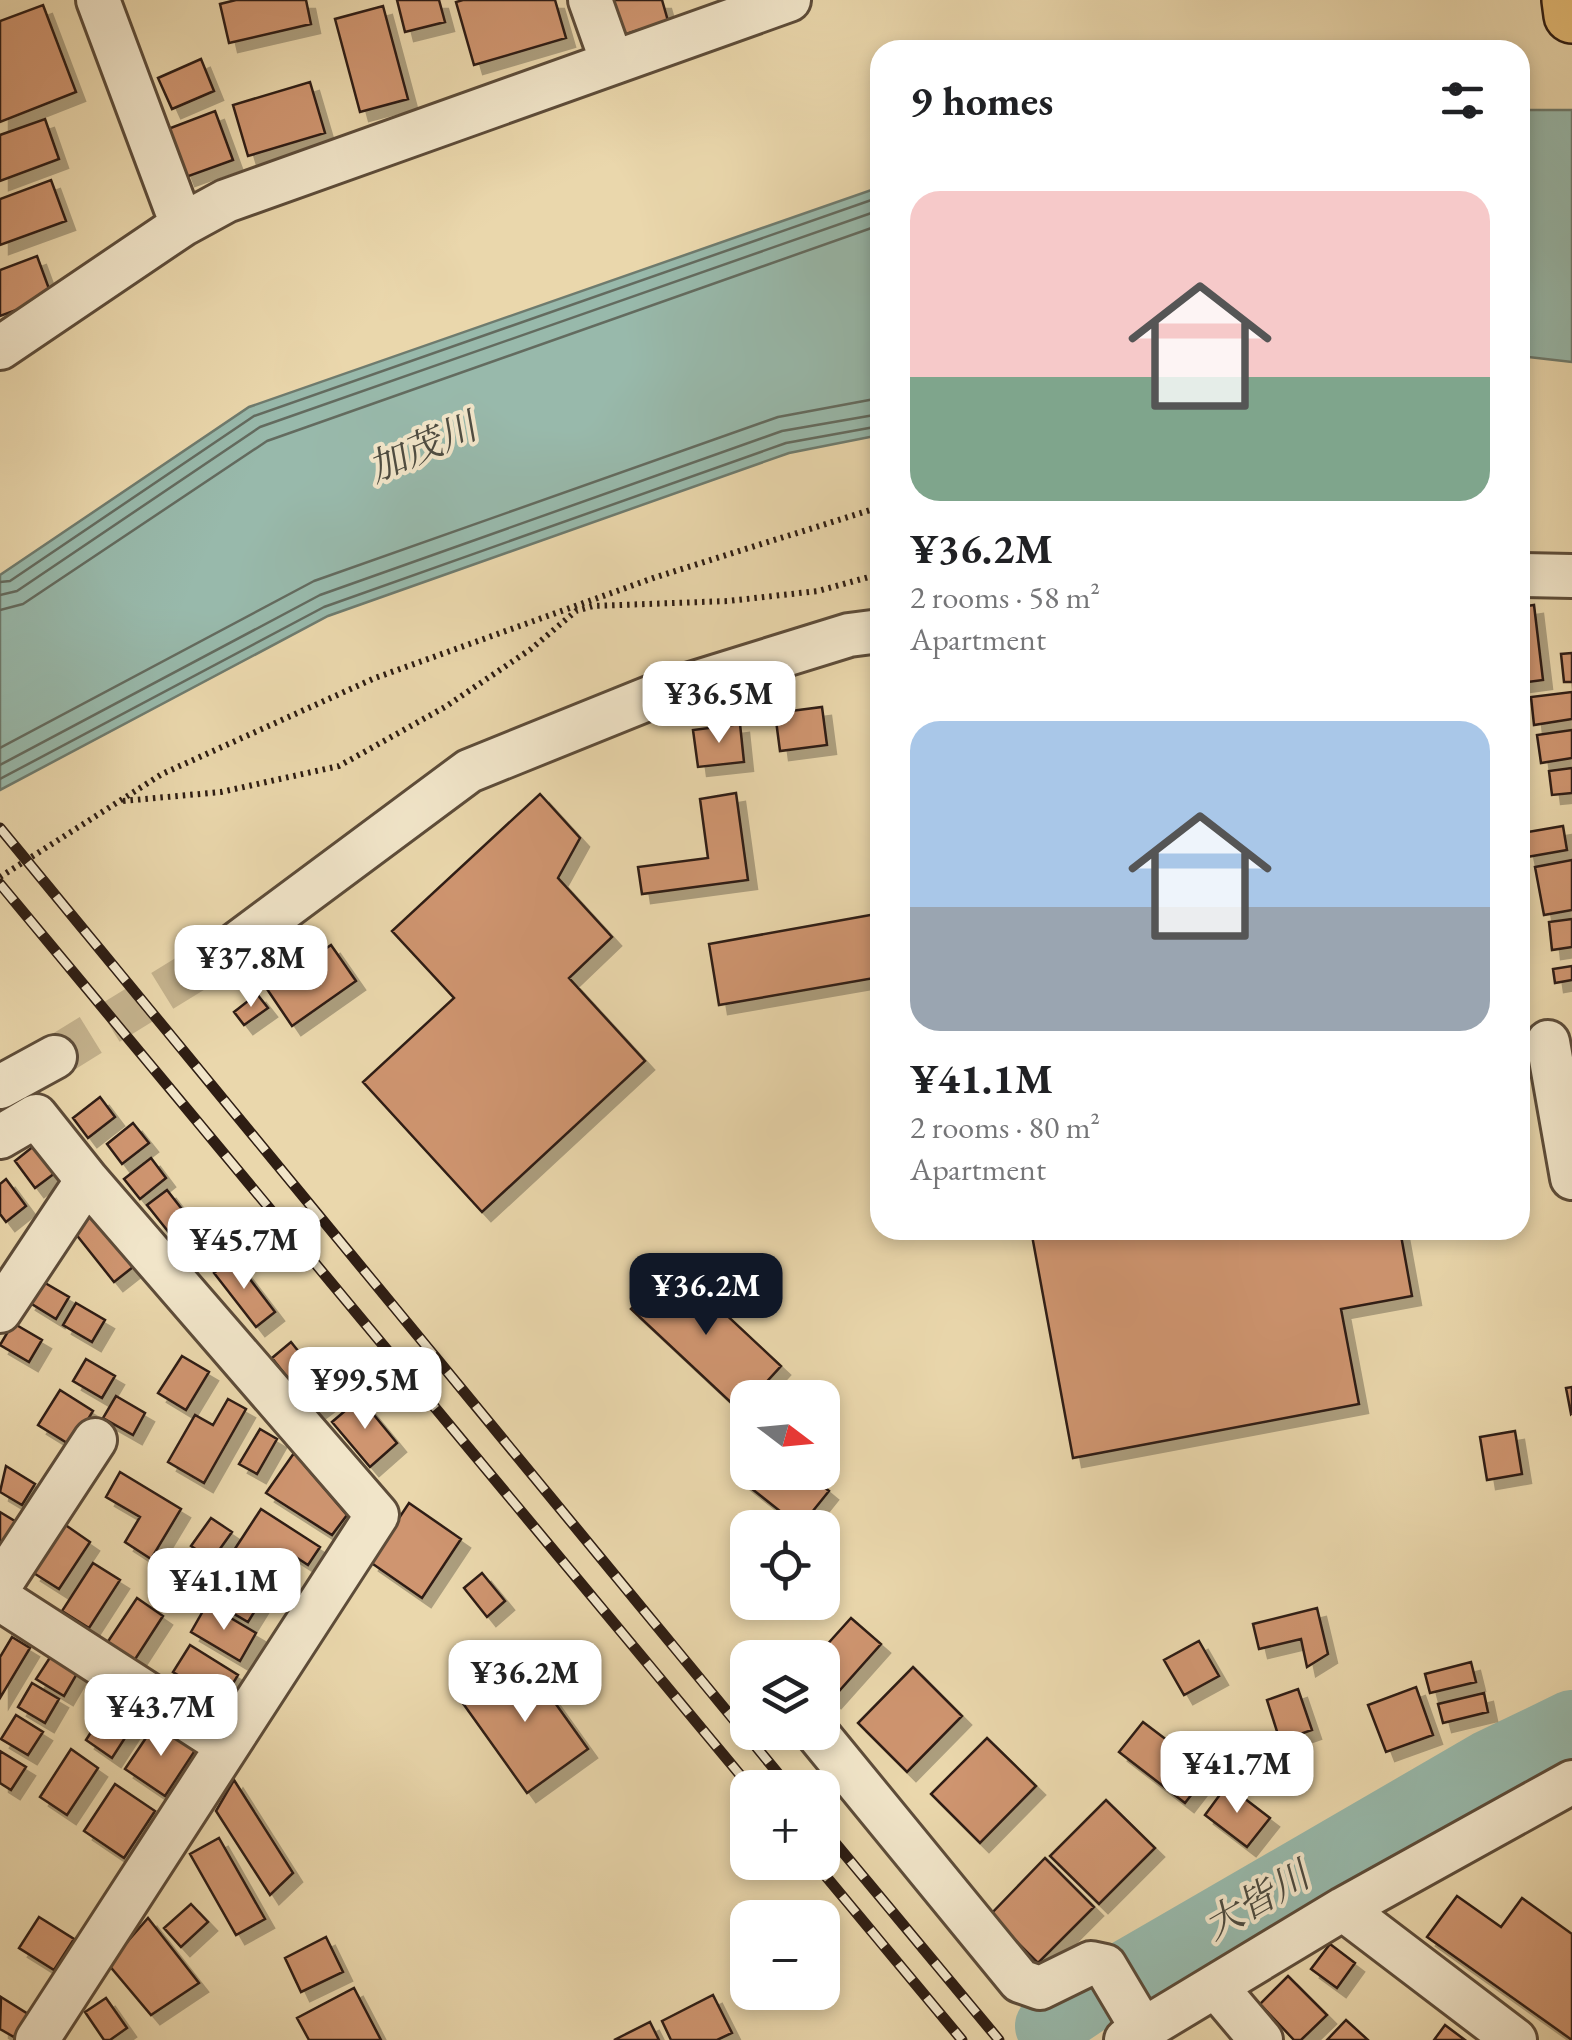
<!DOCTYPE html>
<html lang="en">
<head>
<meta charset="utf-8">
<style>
	:root { --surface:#fff; --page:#f6f6f6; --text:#202124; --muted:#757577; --accent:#111827 }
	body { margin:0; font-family:"EB Garamond","Noto Serif JP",serif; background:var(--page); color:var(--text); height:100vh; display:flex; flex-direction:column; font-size:38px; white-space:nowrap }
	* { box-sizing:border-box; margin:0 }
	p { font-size:32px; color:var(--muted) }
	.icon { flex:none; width:55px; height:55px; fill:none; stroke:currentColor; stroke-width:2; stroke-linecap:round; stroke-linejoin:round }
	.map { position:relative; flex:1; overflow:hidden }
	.details { position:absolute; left:870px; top:40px; width:660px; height:1200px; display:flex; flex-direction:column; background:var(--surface); border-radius:30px; box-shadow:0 5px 15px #0003 }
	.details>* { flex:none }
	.needle { width:65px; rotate:106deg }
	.controls { position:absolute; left:730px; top:1380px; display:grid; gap:20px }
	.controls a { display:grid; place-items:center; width:110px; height:110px; border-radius:20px; background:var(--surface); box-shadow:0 5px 15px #0003; font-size:50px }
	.price { position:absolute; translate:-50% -85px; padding:0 22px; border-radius:20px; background:#fff; color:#222; font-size:32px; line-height:65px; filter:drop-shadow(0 2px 5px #0008) }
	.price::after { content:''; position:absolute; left:50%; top:60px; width:30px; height:22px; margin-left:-15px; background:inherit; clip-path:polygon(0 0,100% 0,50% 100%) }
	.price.active { background:var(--accent); color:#fff }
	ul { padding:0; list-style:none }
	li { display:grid; align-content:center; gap:20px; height:530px; padding:0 40px }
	li span { display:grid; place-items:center; height:310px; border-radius:30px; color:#555 }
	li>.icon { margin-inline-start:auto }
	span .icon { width:180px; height:180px; fill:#fffc; stroke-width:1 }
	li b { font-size:42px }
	h2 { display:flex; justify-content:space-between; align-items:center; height:120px; padding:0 40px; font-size:42px }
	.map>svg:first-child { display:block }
	.water { fill:#98b9ab; stroke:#6e7b6e; stroke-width:2.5 }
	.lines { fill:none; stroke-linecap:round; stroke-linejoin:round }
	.shore { stroke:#636b5f; stroke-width:2.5 }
	.river { stroke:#98b9ab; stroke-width:68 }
	.building { fill:#cf956f; stroke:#2e1d13; stroke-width:2.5; filter:url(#shadow) }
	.minor-tunnel { stroke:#c4b28d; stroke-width:42; stroke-dasharray:42 21; stroke-linecap:butt }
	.minor-casing { stroke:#5d4c39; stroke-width:48 }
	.trunk-casing { stroke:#2e1d13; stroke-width:60 }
	.path { stroke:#2e1d13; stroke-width:6; stroke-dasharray:2.5 5; stroke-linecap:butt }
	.minor { stroke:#f1e5c9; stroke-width:42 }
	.trunk { stroke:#e5bc76; stroke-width:55 }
	.rail-casing { stroke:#2e1d13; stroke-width:11 }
	.rail { stroke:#f1e5c9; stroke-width:8; stroke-dasharray:22; stroke-linecap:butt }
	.labels { text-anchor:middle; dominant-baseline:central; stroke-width:8; stroke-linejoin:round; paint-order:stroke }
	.water-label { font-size:38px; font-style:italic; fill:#4e4c41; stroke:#f1e5c9 }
</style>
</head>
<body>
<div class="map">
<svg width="1572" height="2040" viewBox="0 0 1572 2040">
	<defs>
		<filter id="shadow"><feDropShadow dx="9" dy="9" stdDeviation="0" flood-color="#0004"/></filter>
	</defs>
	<rect width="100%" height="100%" fill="#ead7ac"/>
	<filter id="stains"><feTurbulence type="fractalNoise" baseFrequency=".002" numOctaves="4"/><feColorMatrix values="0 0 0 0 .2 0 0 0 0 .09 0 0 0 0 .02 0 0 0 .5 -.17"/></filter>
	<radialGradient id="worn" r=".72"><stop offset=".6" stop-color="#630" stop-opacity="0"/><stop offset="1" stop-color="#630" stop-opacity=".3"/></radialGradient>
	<path class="water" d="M1520,110H1572V362L1520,356Z
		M880,187V435L789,453L328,616L0,790V575L249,407Z"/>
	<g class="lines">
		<path class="shore" d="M0,582L10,581L254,416L880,197
			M0,595L17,591L260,427L880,210
			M0,610L23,604L267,441L880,225
			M0,748L314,581L778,417L880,398
			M0,765L320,595L782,431L880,414
			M0,779L324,607L786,443L880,426"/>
		<path class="river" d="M1049,2026L1125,1975L1489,1764L1572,1724"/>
	</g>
	<path class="building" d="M236,0H306L311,24L229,43L220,4Z
		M397,0H439L445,22L405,32Z
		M463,0H555L566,38L474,65L456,2Z
		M612,0H662L668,21L623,35Z
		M43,5L76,92L0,122V21Z
		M383,6L408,99L360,112L335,19Z
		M201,59L214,91L172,109L158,78Z
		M310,82L325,133L248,156L233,105Z
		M215,111L233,160L186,177L168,129Z
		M45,119L59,159L0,181V135Z
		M51,180L66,221L0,245V199Z
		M37,256L52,297L0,316V270Z
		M1534,605L1543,680L1520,683V607Z
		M1572,653V682H1564L1561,654Z
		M1572,692V719L1534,725L1531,697Z
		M822,707L827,745L780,751L775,713Z
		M740,724L744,762L698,767L693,730Z
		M1572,730V758L1541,763L1537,735Z
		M1572,768V793L1552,795L1549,771Z
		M736,793L748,880L642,894L638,867L708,858L700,799Z
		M540,794L580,838L558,878L612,937L569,978L645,1061L482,1212L363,1082L454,998L392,931Z
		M1563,826L1567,850L1527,857L1522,833Z
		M1572,860V910L1544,915L1535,867Z
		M876,914L880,977L719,1005L709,944Z
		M1572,919V947L1552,950L1549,922Z
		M331,945L356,981L292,1026L267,989Z
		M1572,966V980L1555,983L1553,969Z
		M257,994L268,1008L244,1025L234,1012Z
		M100,1097L115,1117L88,1138L73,1118Z
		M133,1123L149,1143L122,1164L107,1144Z
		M35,1145L55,1173L35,1188L15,1161Z
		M151,1158L166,1178L140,1199L124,1179Z
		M6,1179L26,1206L6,1222L0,1214V1184Z
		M167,1190L209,1244L190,1259L147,1205Z
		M90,1212L133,1267L114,1282L71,1228Z
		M1031,1230H1400L1412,1296L1341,1309L1359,1404L1073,1458Z
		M233,1257L275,1312L256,1327L214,1273Z
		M673,1265L781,1366L740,1411L631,1309Z
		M40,1280L69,1297L56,1319L27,1301Z
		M76,1303L105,1320L92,1342L63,1325Z
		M13,1323L42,1340L29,1362L0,1345Z
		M291,1342L334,1396L314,1411L272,1358Z
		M182,1356L209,1372L186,1410L158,1393Z
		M86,1359L115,1376L102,1398L73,1381Z
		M1572,1387V1413L1571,1414L1566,1388Z
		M60,1390L93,1411L72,1446L38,1425Z
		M116,1396L145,1413L133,1435L103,1418Z
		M360,1398L397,1443L370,1467L332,1422Z
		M228,1399L246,1409L204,1483L168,1462L195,1415L213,1425Z
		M260,1429L277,1439L257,1474L239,1464Z
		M1515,1431L1522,1474L1487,1480L1480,1437Z
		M294,1453L347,1515L332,1535L266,1493Z
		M6,1466L35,1484L22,1505L0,1492Z
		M120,1472L181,1509L151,1559L125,1542L140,1517L106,1497Z
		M749,1472H806L829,1491L800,1527L742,1481Z
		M409,1503L461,1539L422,1598L370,1562Z
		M261,1509L320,1547L308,1565L291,1554L268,1589L227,1561Z
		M0,1512L18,1523L0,1552Z
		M211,1518L232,1532L212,1560L191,1546Z
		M64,1524L90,1542L59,1589L32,1572Z
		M175,1555L204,1572L191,1594L162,1577Z
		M93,1563L120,1580L89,1628L62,1611Z
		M482,1573L505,1601L487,1617L464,1588Z
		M232,1583L261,1601L248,1622L219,1605Z
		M137,1598L163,1616L132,1664L105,1646Z
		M207,1604L256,1633L240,1661L191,1632Z
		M1317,1608L1328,1654L1307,1667L1301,1639L1259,1649L1253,1624Z
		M851,1618L881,1644L832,1699L822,1691V1658H815Z
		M12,1637L30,1648L0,1698V1657Z
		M1199,1641L1219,1676L1184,1695L1164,1660Z
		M190,1645L238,1675L222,1702L173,1672Z
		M51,1656L78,1672L64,1696L36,1679Z
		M523,1658L588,1749L527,1793L462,1702Z
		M1471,1662L1476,1682L1430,1693L1425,1674Z
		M913,1667L962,1716L907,1772L858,1723Z
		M32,1683L59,1699L45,1723L18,1707Z
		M1416,1687L1433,1735L1386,1752L1368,1705Z
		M1298,1689L1312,1730L1280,1741L1267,1700Z
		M117,1692L143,1710L112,1758L86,1740Z
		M1484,1693L1488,1712L1443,1723L1438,1704Z
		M16,1715L43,1732L28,1755L1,1739Z
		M1143,1722L1209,1772L1185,1803L1119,1752Z
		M156,1723L196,1749L165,1796L125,1769Z
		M987,1738L1036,1786L980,1843L931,1794Z
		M71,1749L98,1768L67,1815L40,1797Z
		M0,1751L26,1767L11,1790L0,1783Z
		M234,1780L293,1873L270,1895L216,1811Z
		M115,1784L155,1811L124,1858L84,1831Z
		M1227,1785L1270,1818L1247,1847L1205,1815Z
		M1106,1800L1155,1848L1099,1904L1050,1856Z
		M219,1838L265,1919L236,1935L190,1854Z
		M1045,1858L1094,1907L1038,1963L990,1915Z
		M1457,1896L1501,1927L1522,1898L1572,1934V2040L1427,1937Z
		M191,1904L208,1922L181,1947L164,1928Z
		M39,1917L74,1939L54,1970L19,1948Z
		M148,1918L199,1983L151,2015L108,1964Z
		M326,1937L343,1972L301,1992L285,1958Z
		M1330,1944L1355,1963L1337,1988L1311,1969Z
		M1288,1976L1327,2015L1301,2040H1294L1260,2004Z
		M354,1988L381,2040H309L297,2018Z
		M713,1995L732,2033L717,2040H671L662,2021Z
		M1,1997L28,2014L14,2037L0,2029Z
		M106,1998L127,2028L110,2040H104L85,2012Z
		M1346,2020L1368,2040H1327Z
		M650,2022L659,2040H614Z
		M1445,2025L1465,2040H1434Z"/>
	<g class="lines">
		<path class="minor-tunnel" d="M55,1057L227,951"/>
		<g class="minor-casing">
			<path id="minor" d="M98,0L182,225
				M590,0L612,62
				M0,348L182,225L226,201L789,0
				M1520,575L1572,576
				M227,951L469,771L662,693L849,635L880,631
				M1548,1042L1572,1178
				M0,1087L55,1057
				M0,1137L36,1116L87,1180
				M0,1311L87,1180L377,1515L37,2040
				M0,1585L95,1440
				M0,1599L225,1744
				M816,1732L1020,1981L1040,1988L1091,1963L1105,1966L1143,2030
				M1343,1909L1515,2040
				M1217,1988L1261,2040
				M1126,2040L1343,1909L1572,1782"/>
		</g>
		<g class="trunk-casing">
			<path id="trunk" d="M1570,0L1572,15"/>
		</g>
		<path class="path" d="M123,801L221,792L339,766L445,707L531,649L576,611L593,606L728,601L818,591L880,574
			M0,877L162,774L375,678L656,577L880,507"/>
		<use href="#minor" class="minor"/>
		<use href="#trunk" class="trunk"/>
		<g class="rail-casing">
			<path id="rail" d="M0,828L790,1788
				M0,884L751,1788
				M822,1827L999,2040
				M814,1862L962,2040"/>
		</g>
		<use href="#rail" class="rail"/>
	</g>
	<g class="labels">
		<g class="water-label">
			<text transform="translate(422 447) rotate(-24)">加茂川</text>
			<text transform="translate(1256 1900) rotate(-30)">大皆川</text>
		</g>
	</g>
	<rect width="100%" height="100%" filter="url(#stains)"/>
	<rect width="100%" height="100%" fill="url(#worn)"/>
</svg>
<div class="controls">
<a><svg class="needle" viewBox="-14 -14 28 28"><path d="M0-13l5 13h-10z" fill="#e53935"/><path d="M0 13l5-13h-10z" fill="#757577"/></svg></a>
<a><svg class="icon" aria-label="locate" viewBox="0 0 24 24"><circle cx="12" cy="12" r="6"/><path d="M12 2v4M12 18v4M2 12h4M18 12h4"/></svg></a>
<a><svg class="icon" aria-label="layers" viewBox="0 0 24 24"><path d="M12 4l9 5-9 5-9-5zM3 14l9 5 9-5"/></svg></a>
<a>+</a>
<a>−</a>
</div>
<b class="price" style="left:719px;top:746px">¥36.5M</b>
<b class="price" style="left:251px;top:1010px">¥37.8M</b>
<b class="price" style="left:244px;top:1292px">¥45.7M</b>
<b class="price active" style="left:706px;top:1338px">¥36.2M</b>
<b class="price" style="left:365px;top:1432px">¥99.5M</b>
<b class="price" style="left:224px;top:1633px">¥41.1M</b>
<b class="price" style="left:525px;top:1725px">¥36.2M</b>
<b class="price" style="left:161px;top:1759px">¥43.7M</b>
<b class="price" style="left:1237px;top:1816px">¥41.7M</b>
<section class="details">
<h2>9 homes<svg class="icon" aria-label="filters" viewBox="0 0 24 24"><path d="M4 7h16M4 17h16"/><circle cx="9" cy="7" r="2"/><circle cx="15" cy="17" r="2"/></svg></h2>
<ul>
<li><span style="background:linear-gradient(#f6c9c9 60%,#7fa58c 0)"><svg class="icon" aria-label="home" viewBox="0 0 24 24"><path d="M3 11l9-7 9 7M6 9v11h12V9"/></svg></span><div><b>¥36.2M</b><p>2 rooms · 58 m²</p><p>Apartment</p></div></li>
<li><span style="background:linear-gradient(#a9c7e8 60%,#9aa5b1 0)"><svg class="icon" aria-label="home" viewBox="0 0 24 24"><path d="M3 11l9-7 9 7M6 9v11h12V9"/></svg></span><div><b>¥41.1M</b><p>2 rooms · 80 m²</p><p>Apartment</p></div></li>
</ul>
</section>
</div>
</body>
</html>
